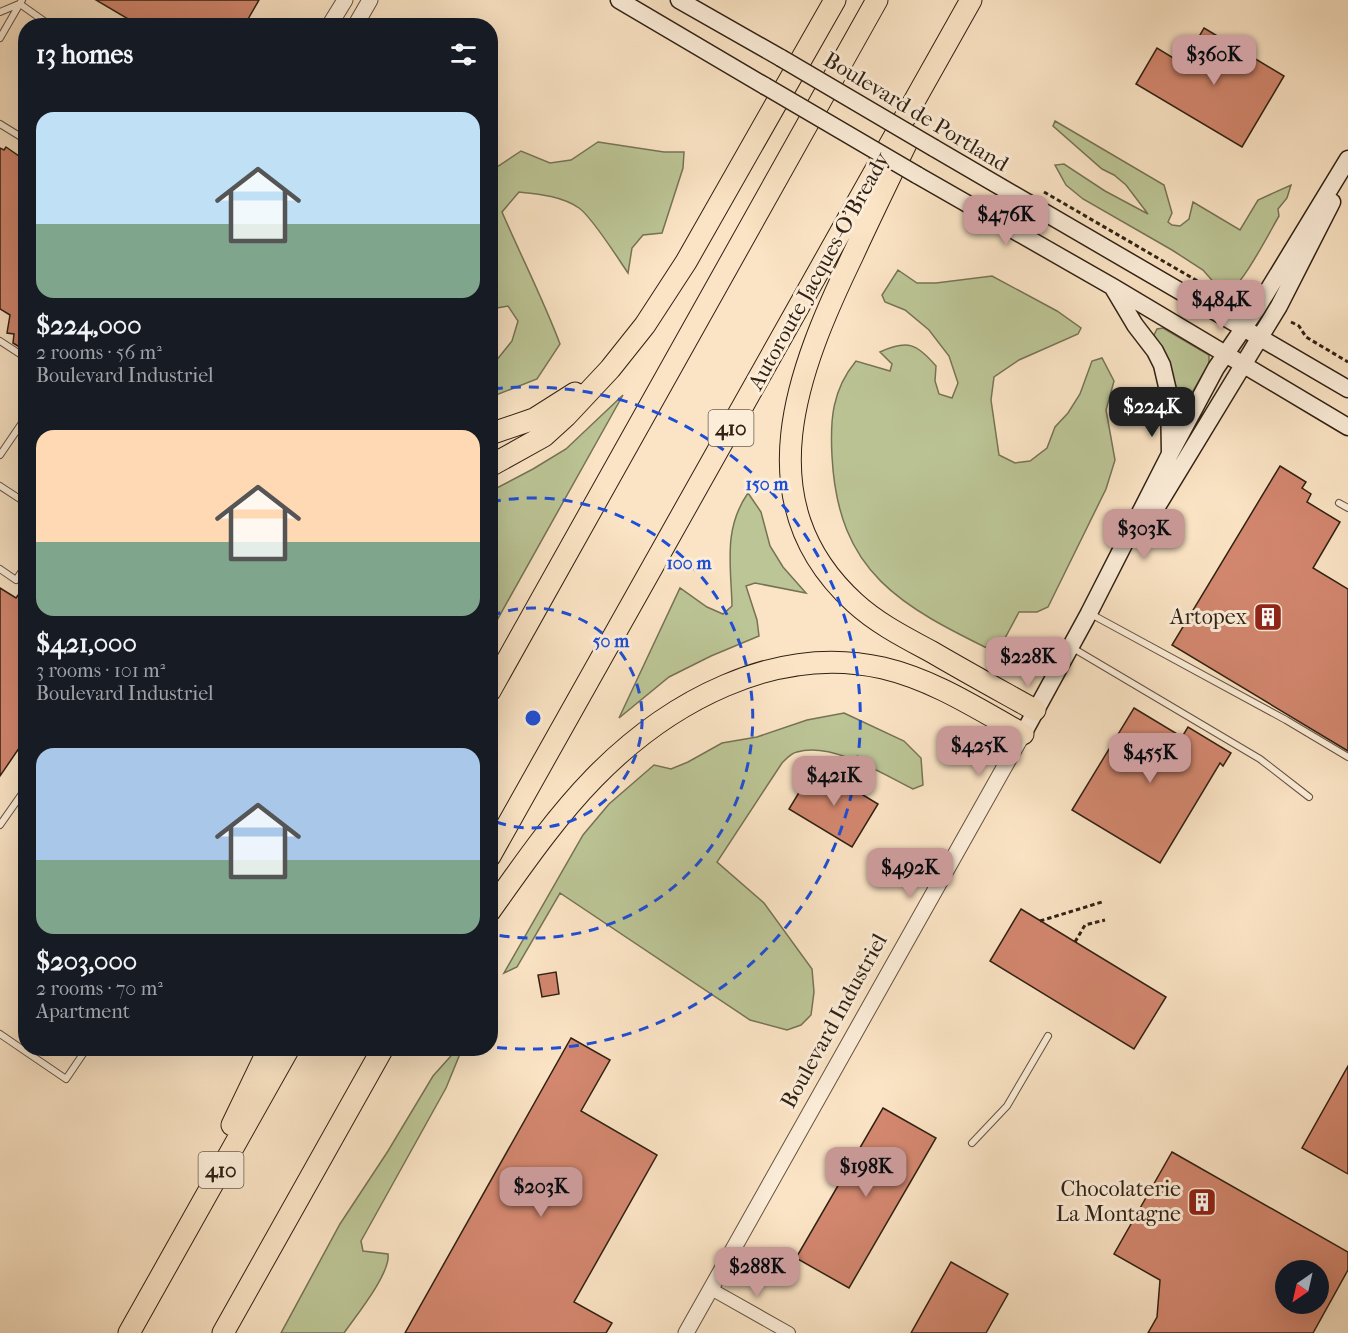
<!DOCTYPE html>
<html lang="en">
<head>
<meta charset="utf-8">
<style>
	:root { --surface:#171b24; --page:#242831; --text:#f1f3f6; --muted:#9ea1a6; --accent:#c59692 }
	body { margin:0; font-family:"IM FELL French Canon",serif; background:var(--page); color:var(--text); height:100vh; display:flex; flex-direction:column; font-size:22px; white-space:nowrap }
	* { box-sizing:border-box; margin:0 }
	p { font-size:20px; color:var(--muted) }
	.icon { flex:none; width:33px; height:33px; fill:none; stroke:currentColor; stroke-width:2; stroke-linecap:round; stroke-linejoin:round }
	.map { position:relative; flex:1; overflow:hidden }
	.side { position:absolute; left:18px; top:18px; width:480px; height:1038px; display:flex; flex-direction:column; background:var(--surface); border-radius:24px; box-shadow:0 6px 24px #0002 }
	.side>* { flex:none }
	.needle { width:39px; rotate:214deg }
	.buttons { position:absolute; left:1275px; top:1260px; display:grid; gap:12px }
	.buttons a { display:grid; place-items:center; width:54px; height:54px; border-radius:50%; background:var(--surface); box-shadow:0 6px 24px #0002; font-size:30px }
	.price { position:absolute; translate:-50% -51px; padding:0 14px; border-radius:12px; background:var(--accent); color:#111; font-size:20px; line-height:39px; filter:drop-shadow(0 2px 3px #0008) }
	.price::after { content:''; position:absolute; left:50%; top:36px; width:18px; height:14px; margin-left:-9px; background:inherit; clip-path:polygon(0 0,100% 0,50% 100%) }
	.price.active { background:#222; color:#fff }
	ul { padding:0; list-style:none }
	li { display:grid; align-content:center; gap:12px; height:318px; padding:0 18px }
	li span { display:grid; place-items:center; height:186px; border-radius:18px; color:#555 }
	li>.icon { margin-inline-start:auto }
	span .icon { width:108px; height:108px; fill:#fffc; stroke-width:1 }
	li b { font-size:26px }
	h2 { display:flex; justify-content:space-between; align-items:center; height:72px; padding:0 18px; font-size:26px }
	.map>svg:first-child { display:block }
	.green { fill:#bcc596; stroke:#767355; stroke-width:1.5 }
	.building { fill:#d3876f; stroke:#302114; stroke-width:1.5; fill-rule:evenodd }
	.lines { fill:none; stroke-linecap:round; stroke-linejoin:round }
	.service-casing { stroke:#635240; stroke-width:8 }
	.minor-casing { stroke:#635240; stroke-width:14 }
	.tertiary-casing { stroke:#635240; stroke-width:17 }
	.secondary-casing { stroke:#302114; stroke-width:19 }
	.motorway-casing { stroke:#302114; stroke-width:23 }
	.path { stroke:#302114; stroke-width:3; stroke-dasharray:4.5 3; stroke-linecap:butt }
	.service { stroke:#fcedd9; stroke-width:6 }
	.minor { stroke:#fcedd9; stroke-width:12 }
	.tertiary { stroke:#fcedd9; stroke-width:15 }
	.secondary { stroke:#fcedd9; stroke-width:16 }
	.motorway { stroke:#fbe4c5; stroke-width:21 }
	.secondary-bridge-casing { stroke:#302114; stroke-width:19; stroke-linecap:butt }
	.secondary-bridge { stroke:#fcedd9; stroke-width:16 }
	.ring { fill:none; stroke:#1d4ed8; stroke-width:3; stroke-dasharray:10 8 }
	.labels { text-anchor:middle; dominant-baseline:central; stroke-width:6; stroke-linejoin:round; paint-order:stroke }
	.shield { fill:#fcedd9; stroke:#6d5e4f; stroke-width:1.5 }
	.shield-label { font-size:21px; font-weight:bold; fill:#302114 }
	.street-label { font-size:22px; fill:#302114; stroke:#fcedd9 }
	.poi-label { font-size:22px; fill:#302114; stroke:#fcedd9; text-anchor:end }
	.centre { fill:#1d4ed8; stroke:#fcedd9; stroke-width:3 }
	.ring-label { font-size:18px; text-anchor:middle; font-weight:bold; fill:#1d4ed8; stroke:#fcedd9; stroke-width:6; stroke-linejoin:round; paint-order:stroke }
</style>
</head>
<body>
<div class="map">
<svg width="1348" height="1333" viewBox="0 0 1348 1333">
	<rect width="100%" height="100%" fill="#fbe4c5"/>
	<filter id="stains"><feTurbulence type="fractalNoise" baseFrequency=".00333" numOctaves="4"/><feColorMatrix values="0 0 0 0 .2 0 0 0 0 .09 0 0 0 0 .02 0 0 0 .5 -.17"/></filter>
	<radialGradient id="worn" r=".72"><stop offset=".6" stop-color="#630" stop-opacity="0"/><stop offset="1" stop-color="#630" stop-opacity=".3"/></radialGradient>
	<path class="green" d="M1055,121L1164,185L1172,213L1168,222L1172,225L1180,226L1189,219L1193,202L1240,230L1258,200L1291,185L1287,198L1278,209L1279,216C1270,231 1239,293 1224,294L1203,270L1172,250L1083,199L1066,185L1055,165L1064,164L1105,191L1148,214L1126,185L1114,175L1102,169L1053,126Z
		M598,142L664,152H684L683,168L662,233L643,235L632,248L628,273C617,257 592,217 579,208C562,196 539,194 519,192L502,212C521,256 543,299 560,344L537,379L491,397V367L512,341L518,321L508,306L491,309V171L521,151L550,163L571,160Z
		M898,270L917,283H936L992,276L1057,311L1081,328L1078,334L1019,360L994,377L991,400L999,455L1015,463L1030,461L1047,448L1055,427L1068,413L1080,394L1092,361L1102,358L1114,381L1106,410L1115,460L1106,489L1048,607L1037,612H1019L997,653C901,606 838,574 832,456C830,420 832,390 856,361L890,371L892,364L880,352C908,339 917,344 936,366L935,381L939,394L952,398L958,383L949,356L929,330L905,310L885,302L882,295Z
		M1163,328L1209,355V363L1185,405L1177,406C1175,379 1168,358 1154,335L1157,329Z
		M623,395L491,631V491L533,469L566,449Z
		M748,493L761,512L770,546L783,567L806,593L755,583L746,586L757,620L759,636L711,656L669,677L619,718L680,588L707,607L723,614L732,606C731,565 723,529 748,493Z
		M844,713L904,741L921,758L923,785L913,789C883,774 832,742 797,752C791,753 786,759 782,763L717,862L764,903L812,969L814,992L811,1015L801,1025L787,1030L750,1020L560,893L517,967L504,973L583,835L609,804L654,765L671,769L688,762L722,743L757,737L807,720Z
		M458,1048L462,1049L446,1088L361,1241L363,1251L388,1254C391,1273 355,1317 344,1333H281L340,1224L388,1151L433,1076Z"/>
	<path class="building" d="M96,0H259L244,26H140Z
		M1204,28L1284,76L1242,147L1136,84L1157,48L1183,64Z
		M6,147L26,161V351L13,343L14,334L7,333L10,315L0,309V148L4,150Z
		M1280,466L1306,482L1302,488L1311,494L1307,502L1340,522L1313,568L1348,589V751L1172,645Z
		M26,584V738L0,776V588L16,598Z
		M1134,708L1182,737L1188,727L1231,753L1223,766L1220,763L1160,863L1072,810Z
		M815,766L878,804L852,847L789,809Z
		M1021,909L1166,997L1134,1049L990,961Z
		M556,972L559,994L542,997L538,975Z
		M571,1038L610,1060L581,1111L657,1155L574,1302L612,1323L606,1333H405Z
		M1348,1066V1174L1302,1148Z
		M883,1108L936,1138L849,1288L796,1258Z
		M1172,1152L1348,1252V1270L1313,1333H1148L1157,1317L1160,1280L1114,1254ZM1286,1270H1318V1304H1286Z
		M951,1262L1008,1294L986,1333H911Z"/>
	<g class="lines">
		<g class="service-casing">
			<path id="service" d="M20,4L51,26
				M0,12L19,4
				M0,38L22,0
				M0,124L26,140
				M0,341L26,358
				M0,455L26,417
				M0,486L26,503
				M1339,503L1348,508
				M0,569L16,580L26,565
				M1089,613L1286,720L1348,757
				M1071,647L1260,759L1309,797
				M0,825L26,788
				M0,1034L66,1079L87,1048
				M972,1143L1007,1106L1048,1036"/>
		</g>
		<g class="minor-casing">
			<path id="minor" d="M711,1289L789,1333"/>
		</g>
		<g class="tertiary-casing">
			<path id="tertiary" d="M329,26L345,0
				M355,26L370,0
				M686,1333L1023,734"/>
		</g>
		<g class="secondary-casing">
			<path id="secondary" d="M619,0L765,86
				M679,0L781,58
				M934,148L1348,389
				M917,175L1113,287L1348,427
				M1113,288L1135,325L1155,351L1162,365L1169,395L1170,454
				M1138,538L1279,306L1332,202
				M1023,734L1089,613L1170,454L1216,368L1256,310L1348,159"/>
		</g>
		<g class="motorway-casing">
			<path id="motorway" d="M906,144C888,181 870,218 853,255C798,369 744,502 855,603C878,624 906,638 932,652C966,672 1001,691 1035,710
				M490,434L534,419L575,393
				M490,466L544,436L566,416L610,369L645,325L686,262L835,0
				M490,691L877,0
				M490,856L971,0
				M490,911C522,866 555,818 594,778C667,703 775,643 883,668C934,680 978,709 1023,734
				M232,1125L269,1048
				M129,1333L289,1048
				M223,1333L383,1048"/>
		</g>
		<path class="path" d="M1044,192L1232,301
			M1291,322L1299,326L1306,337L1348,362
			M1040,921L1102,902
			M1075,942L1085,925L1105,920"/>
		<use href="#service" class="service"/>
		<use href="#minor" class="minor"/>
		<use href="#tertiary" class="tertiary"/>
		<use href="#secondary" class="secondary"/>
		<use href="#motorway" class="motorway"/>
		<g class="secondary-bridge-casing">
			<path id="secondary-bridge" d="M781,58L934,148
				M765,86L917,175"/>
		</g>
		<use href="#secondary-bridge" class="secondary-bridge"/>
	</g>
	<g class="ring">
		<path d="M491 616A110 110 0 1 1 491 820"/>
		<path d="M491 502A220 220 0 1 1 491 934"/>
		<path d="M493 389A331 331 0 1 1 493 1047"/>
	</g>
	<defs>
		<g id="building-square" transform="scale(1.5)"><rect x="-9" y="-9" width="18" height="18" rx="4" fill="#8f2418" stroke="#fcedd9"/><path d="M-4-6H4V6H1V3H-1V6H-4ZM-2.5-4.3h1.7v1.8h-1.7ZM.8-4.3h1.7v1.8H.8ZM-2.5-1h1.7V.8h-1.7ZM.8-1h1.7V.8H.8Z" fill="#fff"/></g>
	</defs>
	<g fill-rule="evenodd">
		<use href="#building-square" x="1268" y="617"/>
		<use href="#building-square" x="1202" y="1202"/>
	</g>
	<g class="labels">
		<g class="shield">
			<rect x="708.5" y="410" width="45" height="36" rx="4.5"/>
			<rect x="198.5" y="1152" width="45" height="36" rx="4.5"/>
		</g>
		<g class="shield-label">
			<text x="731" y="428">410</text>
			<text x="221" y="1170">410</text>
		</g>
		<g class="street-label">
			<text transform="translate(916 112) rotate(31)">Boulevard de Portland</text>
			<text transform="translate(819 271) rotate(-61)">Autoroute Jacques-O'Bready</text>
			<text transform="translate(834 1021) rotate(-61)">Boulevard Industriel</text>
		</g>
		<g class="poi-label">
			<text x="1247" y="617">Artopex</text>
			<text x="1181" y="1189">Chocolaterie<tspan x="1181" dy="25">La Montagne</tspan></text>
		</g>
	</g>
	<circle cx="533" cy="718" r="9" class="centre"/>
	<g class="ring-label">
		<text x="767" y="490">150 m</text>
		<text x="689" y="569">100 m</text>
		<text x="611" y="647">50 m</text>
	</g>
	<rect width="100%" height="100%" filter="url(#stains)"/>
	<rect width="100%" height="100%" fill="url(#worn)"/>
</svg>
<div class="buttons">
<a><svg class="needle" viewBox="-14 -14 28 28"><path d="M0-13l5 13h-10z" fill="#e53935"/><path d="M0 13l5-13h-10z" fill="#9ea1a6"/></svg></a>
</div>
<b class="price" style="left:1214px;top:86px">$360K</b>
<b class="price" style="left:1006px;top:246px">$476K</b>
<b class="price" style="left:1221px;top:331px">$484K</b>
<b class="price active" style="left:1152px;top:438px">$224K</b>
<b class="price" style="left:1144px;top:560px">$303K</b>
<b class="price" style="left:1028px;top:688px">$228K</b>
<b class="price" style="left:979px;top:777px">$425K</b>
<b class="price" style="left:1150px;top:784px">$455K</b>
<b class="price" style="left:834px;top:807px">$421K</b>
<b class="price" style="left:910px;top:899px">$492K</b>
<b class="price" style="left:866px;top:1198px">$198K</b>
<b class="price" style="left:541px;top:1218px">$203K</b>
<b class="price" style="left:757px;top:1298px">$288K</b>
<section class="side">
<h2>13 homes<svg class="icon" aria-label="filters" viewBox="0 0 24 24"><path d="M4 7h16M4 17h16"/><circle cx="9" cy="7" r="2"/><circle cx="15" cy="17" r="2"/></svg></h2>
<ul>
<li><span style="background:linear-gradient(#bfe0f5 60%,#7fa58c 0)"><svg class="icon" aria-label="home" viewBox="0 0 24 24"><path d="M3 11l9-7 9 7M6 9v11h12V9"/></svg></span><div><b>$224,000</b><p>2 rooms · 56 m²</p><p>Boulevard Industriel</p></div></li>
<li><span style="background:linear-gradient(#ffd9b3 60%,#7fa58c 0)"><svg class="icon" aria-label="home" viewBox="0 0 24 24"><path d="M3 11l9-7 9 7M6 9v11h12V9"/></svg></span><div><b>$421,000</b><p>3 rooms · 101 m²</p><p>Boulevard Industriel</p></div></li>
<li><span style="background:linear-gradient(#a9c7e8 60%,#7fa58c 0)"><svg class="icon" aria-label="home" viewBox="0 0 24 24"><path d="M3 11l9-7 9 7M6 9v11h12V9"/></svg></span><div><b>$203,000</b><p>2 rooms · 70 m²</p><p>Apartment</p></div></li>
</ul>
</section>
</div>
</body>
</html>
